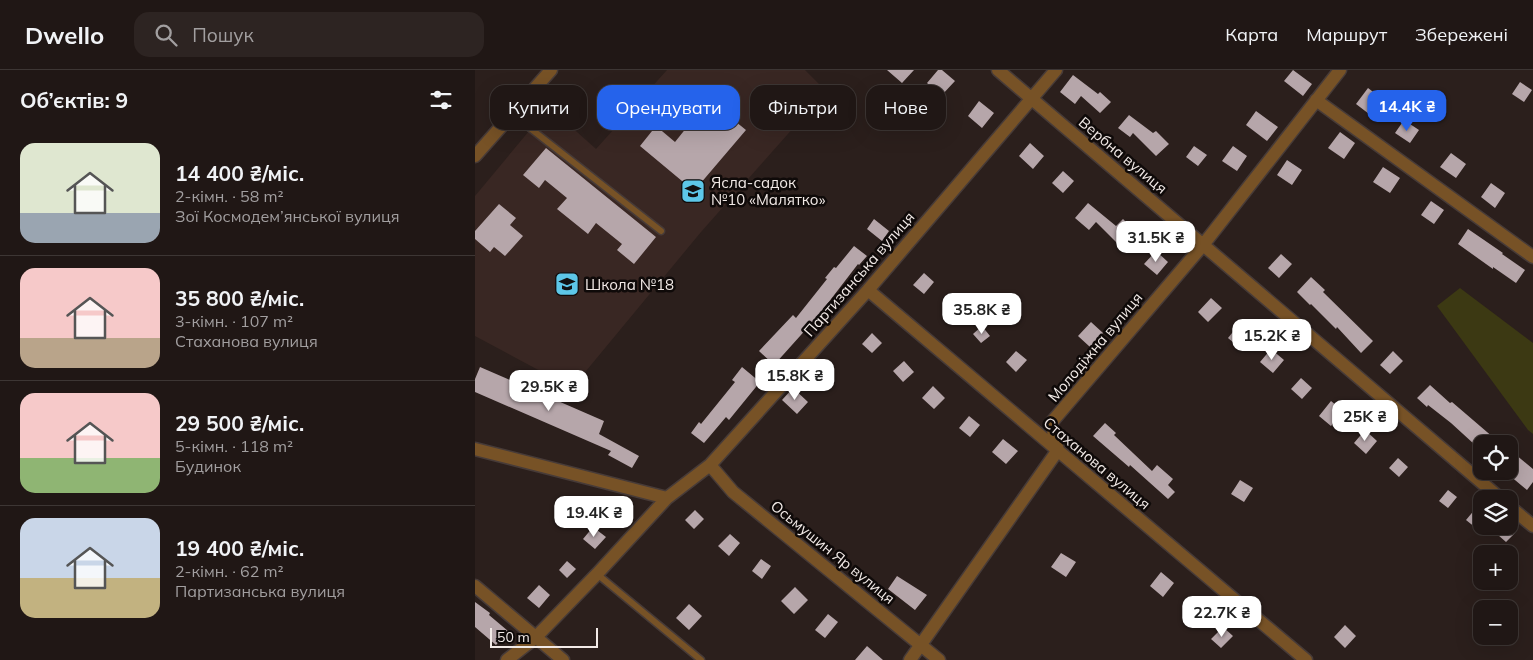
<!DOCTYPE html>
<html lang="uk">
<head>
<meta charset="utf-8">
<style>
	:root { --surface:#201715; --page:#2d2422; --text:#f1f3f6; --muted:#a29fa0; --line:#3d3634; --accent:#2563eb }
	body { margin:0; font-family:Mulish,sans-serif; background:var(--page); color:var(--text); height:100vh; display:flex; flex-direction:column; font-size:19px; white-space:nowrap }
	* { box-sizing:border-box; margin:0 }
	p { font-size:16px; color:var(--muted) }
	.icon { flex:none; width:28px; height:28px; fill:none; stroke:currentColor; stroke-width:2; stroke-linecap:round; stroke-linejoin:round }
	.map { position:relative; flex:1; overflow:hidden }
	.sheet { display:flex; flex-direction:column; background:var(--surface); width:475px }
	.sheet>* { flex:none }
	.banner { position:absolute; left:15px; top:15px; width:475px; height:45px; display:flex; gap:10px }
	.buttons { position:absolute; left:998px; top:365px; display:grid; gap:10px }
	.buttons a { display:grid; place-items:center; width:45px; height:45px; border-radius:10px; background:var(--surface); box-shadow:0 5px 20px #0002,0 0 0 1px var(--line); font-size:25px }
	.scale { position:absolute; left:15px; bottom:12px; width:108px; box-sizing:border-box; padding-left:5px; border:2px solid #f2eae7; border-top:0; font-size:14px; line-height:18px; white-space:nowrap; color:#f2eae7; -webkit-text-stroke:4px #0f0a09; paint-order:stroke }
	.price { position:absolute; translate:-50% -42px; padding:0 11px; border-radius:10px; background:#fff; color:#222; font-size:16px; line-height:32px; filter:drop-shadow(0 1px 2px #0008) }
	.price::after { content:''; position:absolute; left:50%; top:30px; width:15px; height:11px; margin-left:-8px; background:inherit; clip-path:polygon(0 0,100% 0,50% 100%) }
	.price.selected { background:var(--accent); color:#fff }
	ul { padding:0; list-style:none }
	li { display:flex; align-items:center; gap:15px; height:125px; padding:0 20px }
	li+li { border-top:1px solid var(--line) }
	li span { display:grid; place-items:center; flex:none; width:140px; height:100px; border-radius:15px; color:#555 }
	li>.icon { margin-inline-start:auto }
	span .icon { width:60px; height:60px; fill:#fffc; stroke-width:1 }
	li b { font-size:21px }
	h2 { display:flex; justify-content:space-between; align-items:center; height:60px; padding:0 20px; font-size:21px }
	.chip { padding:0 18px; border-radius:15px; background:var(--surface); box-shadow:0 5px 20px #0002,0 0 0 1px var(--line); font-size:18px; line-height:45px }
	.chip.selected { background:var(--accent); color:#fff }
	header { display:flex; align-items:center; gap:30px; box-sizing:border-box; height:70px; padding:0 25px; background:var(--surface); border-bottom:1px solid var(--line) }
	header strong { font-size:24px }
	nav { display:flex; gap:28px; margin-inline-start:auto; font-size:18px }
	.search { width:350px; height:45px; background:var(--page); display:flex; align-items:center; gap:12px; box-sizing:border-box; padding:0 18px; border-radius:15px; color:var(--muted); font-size:19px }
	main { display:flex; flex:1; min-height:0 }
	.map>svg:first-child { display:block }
	.built { fill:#392723 }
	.green { fill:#3c3913 }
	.building { fill:#b6a6aa }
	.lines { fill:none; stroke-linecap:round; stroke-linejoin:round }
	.lane-casing { stroke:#473b38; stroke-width:9 }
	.street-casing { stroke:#473b38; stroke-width:15 }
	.lane { stroke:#775226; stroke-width:6 }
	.street { stroke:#775226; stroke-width:12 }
	.labels { text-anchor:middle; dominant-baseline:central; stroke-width:5; stroke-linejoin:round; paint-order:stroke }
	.street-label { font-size:15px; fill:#f2eae7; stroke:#0f0a09 }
	.poi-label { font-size:15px; fill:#f2eae7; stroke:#0f0a09; text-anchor:start }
</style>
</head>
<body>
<header>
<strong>Dwello</strong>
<div class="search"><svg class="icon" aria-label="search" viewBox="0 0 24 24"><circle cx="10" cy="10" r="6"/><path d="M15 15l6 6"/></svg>Пошук</div>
<nav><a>Карта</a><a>Маршрут</a><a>Збережені</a></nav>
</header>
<main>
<section class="sheet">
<h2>Об’єктів: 9<svg class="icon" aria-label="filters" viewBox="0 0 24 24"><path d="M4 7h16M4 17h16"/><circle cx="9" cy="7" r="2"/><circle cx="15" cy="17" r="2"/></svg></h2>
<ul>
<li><span style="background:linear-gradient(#dfe7d0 70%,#9aa5b1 0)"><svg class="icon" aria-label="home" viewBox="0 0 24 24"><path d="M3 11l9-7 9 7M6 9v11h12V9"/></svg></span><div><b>14 400 ₴/міс.</b><p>2-кімн. · 58 m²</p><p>Зої Космодем’янської вулиця</p></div></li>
<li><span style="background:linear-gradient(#f6c9c9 70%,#b9a48a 0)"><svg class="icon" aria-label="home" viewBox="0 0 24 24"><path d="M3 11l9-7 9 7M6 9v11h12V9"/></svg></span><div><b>35 800 ₴/міс.</b><p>3-кімн. · 107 m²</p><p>Стаханова вулиця</p></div></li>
<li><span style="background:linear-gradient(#f6c9c9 65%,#8fb573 0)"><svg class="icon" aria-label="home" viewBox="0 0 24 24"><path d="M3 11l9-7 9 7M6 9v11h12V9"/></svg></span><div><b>29 500 ₴/міс.</b><p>5-кімн. · 118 m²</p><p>Будинок</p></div></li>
<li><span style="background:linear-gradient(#c9d6e8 60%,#c2b280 0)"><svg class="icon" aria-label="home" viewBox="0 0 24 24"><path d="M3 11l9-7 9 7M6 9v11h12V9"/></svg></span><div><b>19 400 ₴/міс.</b><p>2-кімн. · 62 m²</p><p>Партизанська вулиця</p></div></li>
</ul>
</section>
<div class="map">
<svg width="1058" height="590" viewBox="0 0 1058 590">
	<rect width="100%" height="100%" fill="#2b1f1c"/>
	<path class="built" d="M192,0H330L351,21L226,162L97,318L0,266V126L74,37L121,79Z"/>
	<path class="green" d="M985,218L1058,273V364L1053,360L962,236Z"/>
	<path class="building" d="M412,0H439L427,13Z
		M463,0H467L480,11L466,26L452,13Z
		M818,0L837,14L828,26L809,11Z
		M598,5L623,24L625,22L636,32L625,43L606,26L600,34L585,22Z
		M1045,12L1057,20L1049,32L1037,24Z
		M214,14L271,60L219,121L165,76L181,56L200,72L216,52L196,35Z
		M893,18L910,31L898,47L881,34Z
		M504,31L519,43L507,58L493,46Z
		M781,41L803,57L792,71L771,55Z
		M654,45L678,63L681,61L694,74L681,86L658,63L655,67L643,58Z
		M929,50L944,60L935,73L920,63Z
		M865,62L880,73L869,89L853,78Z
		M555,73L569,86L558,99L544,86Z
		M719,76L732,85L723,96L711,87Z
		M758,76L772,86L762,101L747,91Z
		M71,78L181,167L159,194L142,180L147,174L121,153L113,164L82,139L92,128L70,110L64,118L48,105Z
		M976,83L991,94L981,108L965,97Z
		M812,90L827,100L817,115L802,105Z
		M908,97L925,108L915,123L898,112Z
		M588,101L599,111L588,123L577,113Z
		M1016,113L1030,123L1020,138L1006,127Z
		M956,131L969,140L959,154L946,145Z
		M613,133L641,156L648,149L662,163L647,178L621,152L614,160L600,148Z
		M24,134L41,148L35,155L48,166L30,186L19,177L15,182L0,169V161Z
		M399,149L414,161L407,171L392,159Z
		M993,159L1028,183L1027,184L1050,200L1041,213L1018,197V199L983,174Z
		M379,176L392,186L384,195L383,194L343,246L299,295L284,281L318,245L321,248L352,209L350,208L359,197L361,198Z
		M681,181L693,192L682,205L669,194Z
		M806,184L817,194L804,208L793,198Z
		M449,203L459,212L449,224L438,215Z
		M836,207L850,220L848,222L898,271L886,283L862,257L861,259L836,234L835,235L822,222Z
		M736,228L747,238L733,252L723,242Z
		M482,230L491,240L480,250L471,240Z
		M616,252L628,263L615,277L603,266Z
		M766,252L780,264L766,279L753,268Z
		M507,256L515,266L506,273L498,264Z
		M397,263L407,273L397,283L387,274Z
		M796,279L809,290L798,303L785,292Z
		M541,281L552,290L541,302L531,292Z
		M918,281L928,291L915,304L905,295Z
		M429,291L439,302L428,312L418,301Z
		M5,297L129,351L124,364L164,386L157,398L133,385L136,381L0,322V309Z
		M267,297L285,312L254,350L251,347L229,373L216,363L224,352L226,354L260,312L257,310Z
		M826,308L837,318L827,329L816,319Z
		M955,315L975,333L977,332L1026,374H999L976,353L953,335L952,337L942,328Z
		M458,316L470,328L459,339L447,328Z
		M318,318L333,332L322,344L307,330Z
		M856,331L868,341L856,356L844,346Z
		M494,346L505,355L495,367L484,358Z
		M630,353L641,363L639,365L677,401L682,395L698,409L693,415L700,422L693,429L655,395L654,397L618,366Z
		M890,360L902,371L891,384L879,373Z
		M528,369L543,381L531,394L517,382Z
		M1034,379L1058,399V412L1052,420L1034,405Z
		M923,388L933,397L924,407L914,398Z
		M765,410L778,418L769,432L756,424Z
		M973,420L982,427L973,438L964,431Z
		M1006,432V462L991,450Z
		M220,440L229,449L219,459L210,450Z
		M1030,456H1032L1040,463L1031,472L1023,465Z
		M118,457L131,467L120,479L108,469Z
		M255,464L265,473L254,486L243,476Z
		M586,483L601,492L591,507L576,497Z
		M286,489L296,496L287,509L277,501Z
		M92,491L101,499L92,508L84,500Z
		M686,502L699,513L688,527L675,516Z
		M422,506L452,525L440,540L413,519Z
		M64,515L75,525L64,538L52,528Z
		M320,517L333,530L319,544L306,531Z
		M0,532L15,543L14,545L33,561L21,575L0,557Z
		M721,533L730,543L720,554L710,545Z
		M214,534L227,546L214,560L201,548Z
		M353,544L363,552L350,568L340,560Z
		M870,555L881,566L870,578L859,567Z
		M748,557L758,566L746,578L736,569Z
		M392,576L408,590H380Z"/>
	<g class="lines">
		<g class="lane-casing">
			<path id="lane" d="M37,44L186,161
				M122,504L226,590"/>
		</g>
		<g class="street-casing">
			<path id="street" d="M523,0L1026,429
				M841,30L1058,187
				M0,86L76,0
				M393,220L831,590
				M0,379L192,428
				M235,395L258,422L464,590
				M1034,436L1058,456
				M0,516L88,590
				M32,590L61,567L122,504L192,428L235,395L393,220L581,0
				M435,590L583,380L576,353L728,175L865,0"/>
		</g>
		<use href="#lane" class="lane"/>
		<use href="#street" class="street"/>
	</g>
	<defs>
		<g id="school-square" transform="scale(1.25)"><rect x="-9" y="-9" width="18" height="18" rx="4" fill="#5dc7e8" stroke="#0f0a09"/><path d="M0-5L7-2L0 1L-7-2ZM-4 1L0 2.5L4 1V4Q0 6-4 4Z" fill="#111"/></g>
	</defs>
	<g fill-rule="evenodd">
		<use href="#school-square" x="218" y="121"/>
		<use href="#school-square" x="92" y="214"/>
	</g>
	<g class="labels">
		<g class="street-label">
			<text transform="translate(648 85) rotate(40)">Вербна вулиця</text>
			<text transform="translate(384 204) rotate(-49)">Партизанська вулиця</text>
			<text transform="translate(620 277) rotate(-50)">Молодіжна вулиця</text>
			<text transform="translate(622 393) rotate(40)">Стаханова вулиця</text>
			<text transform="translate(358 482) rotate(39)">Осьмушин Яр вулиця</text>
		</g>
		<g class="poi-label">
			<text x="236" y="112">Ясла-садок<tspan x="236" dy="17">№10 «Малятко»</tspan></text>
			<text x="110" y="214">Школа №18</text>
		</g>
	</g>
</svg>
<div class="buttons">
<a><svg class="icon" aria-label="locate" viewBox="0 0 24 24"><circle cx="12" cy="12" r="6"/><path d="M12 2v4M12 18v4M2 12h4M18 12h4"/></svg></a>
<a><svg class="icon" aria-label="layers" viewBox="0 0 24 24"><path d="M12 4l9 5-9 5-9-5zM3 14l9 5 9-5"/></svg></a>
<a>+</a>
<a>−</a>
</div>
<div class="scale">50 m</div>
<b class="price selected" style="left:932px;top:62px">14.4K ₴</b>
<b class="price" style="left:681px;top:193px">31.5K ₴</b>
<b class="price" style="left:507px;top:265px">35.8K ₴</b>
<b class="price" style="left:797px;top:291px">15.2K ₴</b>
<b class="price" style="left:320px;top:331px">15.8K ₴</b>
<b class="price" style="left:74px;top:342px">29.5K ₴</b>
<b class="price" style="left:890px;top:372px">25K ₴</b>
<b class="price" style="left:119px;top:468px">19.4K ₴</b>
<b class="price" style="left:747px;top:568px">22.7K ₴</b>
<div class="banner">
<a class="chip">Купити</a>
<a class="chip selected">Орендувати</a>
<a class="chip">Фільтри</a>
<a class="chip">Нове</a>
</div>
</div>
</main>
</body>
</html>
